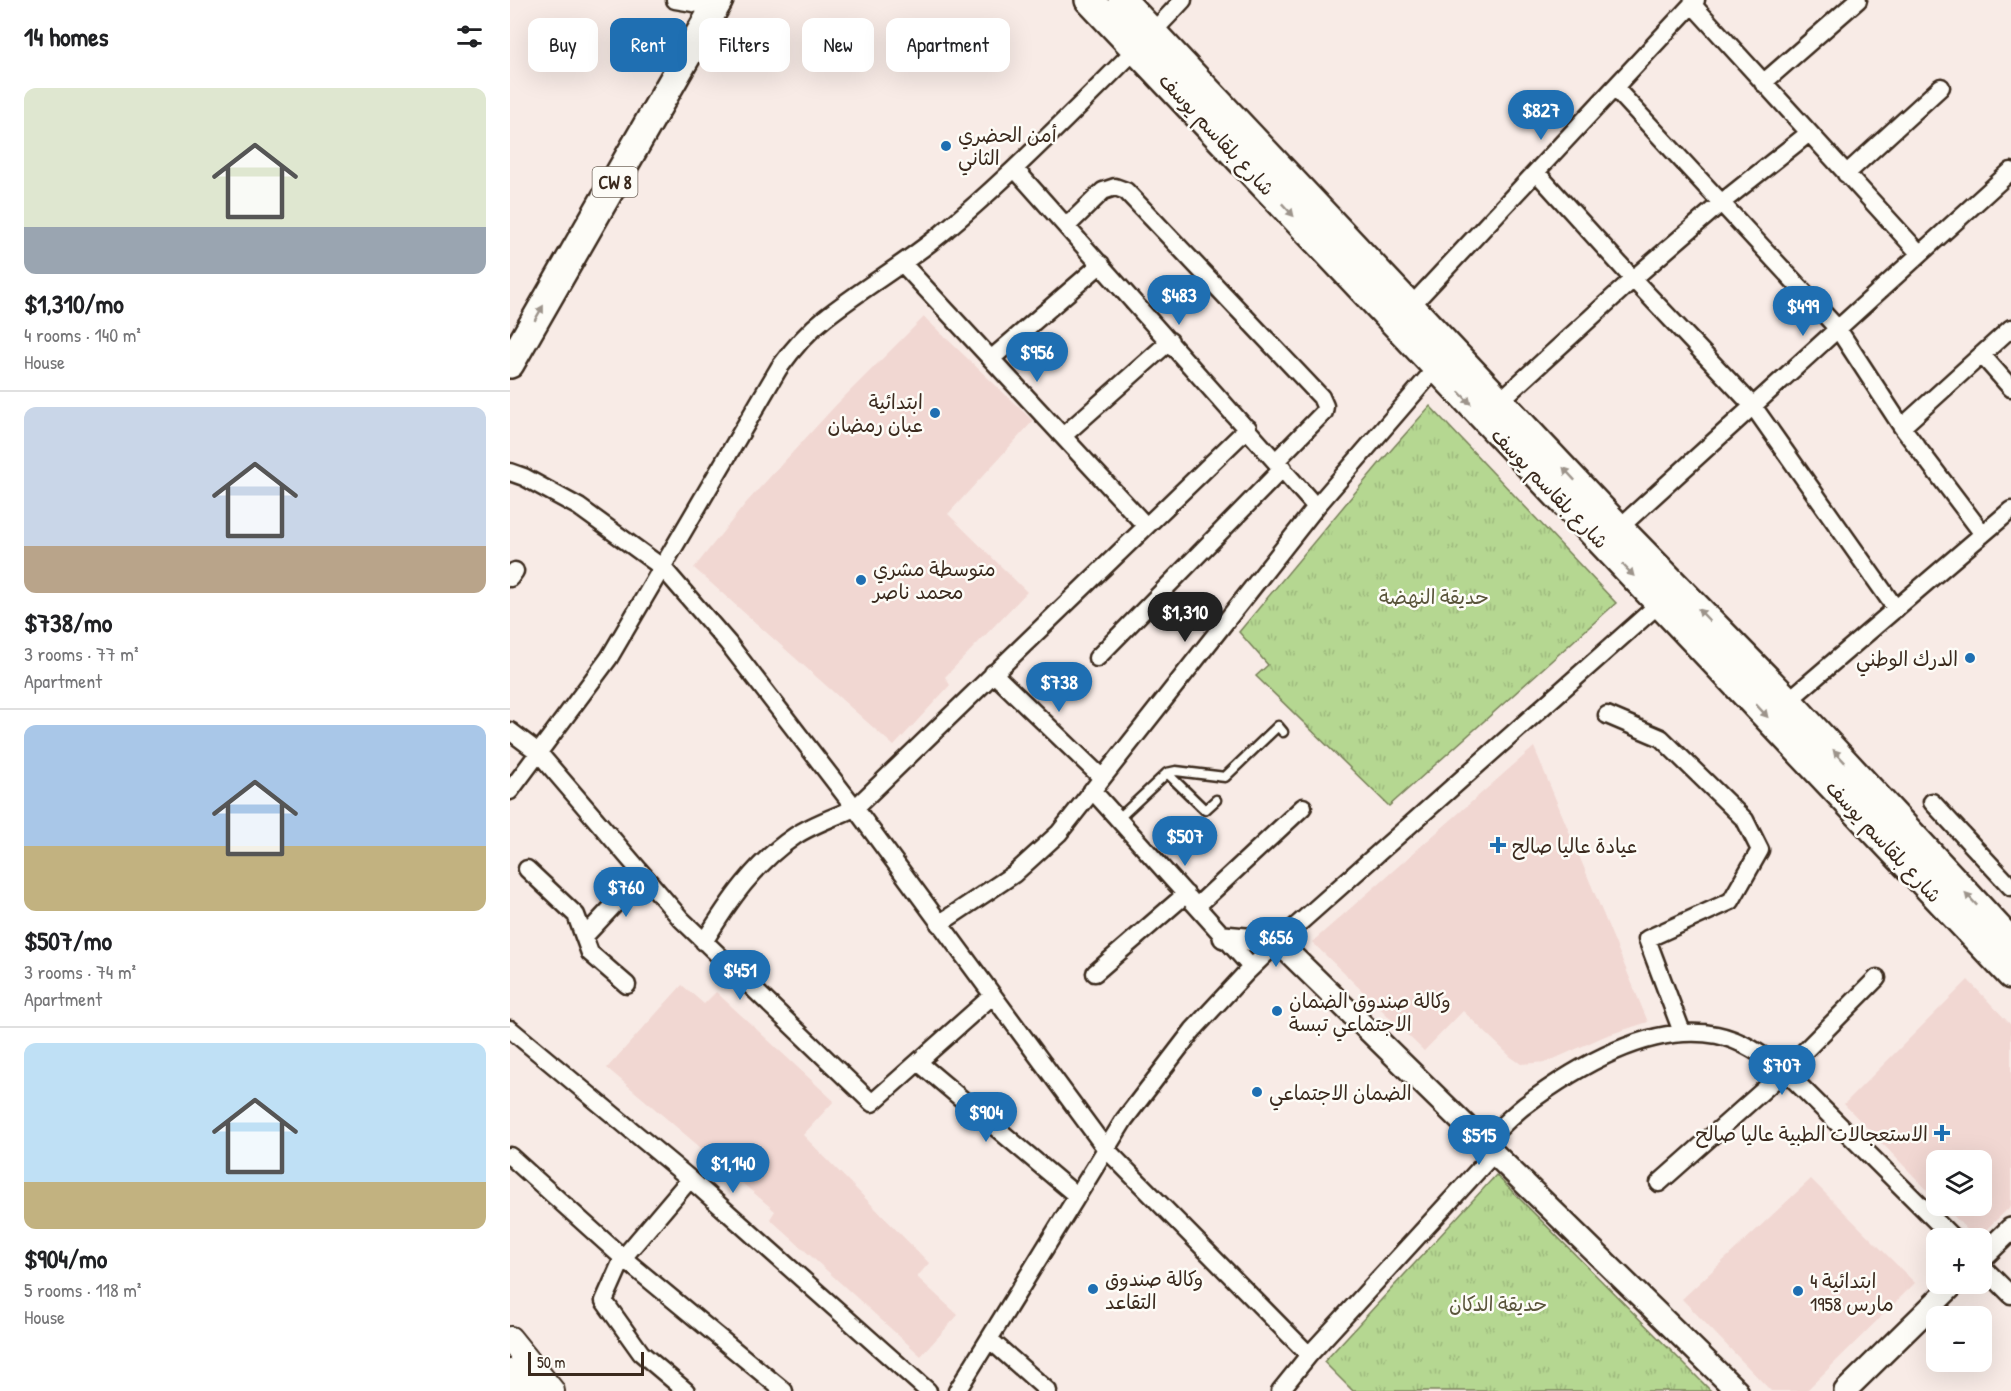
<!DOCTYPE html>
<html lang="en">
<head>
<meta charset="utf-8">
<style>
	:root { --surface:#fff; --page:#f2f2f2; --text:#202124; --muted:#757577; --line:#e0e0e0; --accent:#1f6fb2 }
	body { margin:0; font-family:"Patrick Hand","Playpen Sans Arabic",sans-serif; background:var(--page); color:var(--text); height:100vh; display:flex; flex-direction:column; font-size:22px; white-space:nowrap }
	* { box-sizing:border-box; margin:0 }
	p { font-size:20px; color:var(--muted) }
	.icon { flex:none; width:33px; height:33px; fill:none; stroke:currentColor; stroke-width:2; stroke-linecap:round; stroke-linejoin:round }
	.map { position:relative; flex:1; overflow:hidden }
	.side { display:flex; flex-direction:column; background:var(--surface); width:510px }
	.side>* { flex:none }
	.top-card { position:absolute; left:18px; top:18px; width:570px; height:54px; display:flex; gap:12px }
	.fabs { position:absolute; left:1416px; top:1150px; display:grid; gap:12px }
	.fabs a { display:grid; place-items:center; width:66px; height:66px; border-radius:12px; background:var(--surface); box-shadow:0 6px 24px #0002; font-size:30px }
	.scale { position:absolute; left:18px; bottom:15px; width:116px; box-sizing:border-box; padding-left:6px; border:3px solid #3b2a1e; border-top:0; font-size:16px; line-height:21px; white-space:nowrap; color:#3b2a1e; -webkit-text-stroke:4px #fdfcf7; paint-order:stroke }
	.price { position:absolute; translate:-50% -51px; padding:0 14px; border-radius:21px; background:var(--accent); color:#fff; font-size:20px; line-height:39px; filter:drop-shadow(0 2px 3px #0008) }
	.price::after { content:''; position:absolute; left:50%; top:36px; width:18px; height:14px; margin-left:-9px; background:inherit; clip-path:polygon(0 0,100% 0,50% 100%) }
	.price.selected { background:#222; color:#fff }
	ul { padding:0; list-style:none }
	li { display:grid; align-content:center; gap:12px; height:318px; padding:0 24px }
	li+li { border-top:2px solid var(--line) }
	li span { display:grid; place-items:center; height:186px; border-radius:12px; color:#555 }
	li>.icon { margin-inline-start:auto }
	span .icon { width:108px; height:108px; fill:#fffc; stroke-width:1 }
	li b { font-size:26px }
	h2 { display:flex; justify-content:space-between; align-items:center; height:72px; padding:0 24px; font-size:26px }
	.tag { padding:0 21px; border-radius:12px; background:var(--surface); box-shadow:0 6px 24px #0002; font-size:21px; line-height:54px }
	.tag.selected { background:var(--accent); color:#fff }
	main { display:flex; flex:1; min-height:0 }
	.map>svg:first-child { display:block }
	.built { fill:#f1d7d2 }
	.park { fill:url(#park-tufts); stroke:#788058; stroke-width:1.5 }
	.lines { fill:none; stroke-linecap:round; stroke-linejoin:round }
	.service-casing { stroke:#3b2a1e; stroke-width:13 }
	.minor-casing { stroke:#3b2a1e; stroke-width:21 }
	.tertiary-casing { stroke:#3b2a1e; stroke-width:26 }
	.secondary-casing { stroke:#3b2a1e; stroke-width:28 }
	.primary-casing { stroke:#3b2a1e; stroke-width:32 }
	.service { stroke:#fdfcf7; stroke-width:8 }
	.minor { stroke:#fdfcf7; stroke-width:16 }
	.tertiary { stroke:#fdfcf7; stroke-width:21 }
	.secondary { stroke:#fdfcf7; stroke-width:24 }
	.primary { stroke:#fdfcf7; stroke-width:27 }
	.oneway { fill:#9c938a }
	.poi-dot { fill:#1f6fb2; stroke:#fdfcf7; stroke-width:2 }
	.labels { text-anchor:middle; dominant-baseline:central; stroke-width:5; stroke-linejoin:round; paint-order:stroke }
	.shield { fill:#fdfcf7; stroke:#75695f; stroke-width:1.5 }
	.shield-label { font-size:18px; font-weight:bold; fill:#3b2a1e }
	.poi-label { font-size:20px; fill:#3b2a1e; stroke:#fdfcf7; text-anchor:start }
	.street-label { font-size:20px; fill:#3b2a1e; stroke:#fdfcf7 }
	.park-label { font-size:20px; fill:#5a553b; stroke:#fdfcf7 }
</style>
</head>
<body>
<main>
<section class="side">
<h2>14 homes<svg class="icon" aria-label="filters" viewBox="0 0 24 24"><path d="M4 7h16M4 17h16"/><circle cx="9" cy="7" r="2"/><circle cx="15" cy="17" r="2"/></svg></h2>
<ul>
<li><span style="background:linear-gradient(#dfe7d0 75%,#9aa5b1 0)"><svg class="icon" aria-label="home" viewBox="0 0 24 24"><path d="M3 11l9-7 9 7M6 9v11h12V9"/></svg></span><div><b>$1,310/mo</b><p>4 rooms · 140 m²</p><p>House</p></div></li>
<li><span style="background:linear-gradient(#c9d6e8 75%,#b9a48a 0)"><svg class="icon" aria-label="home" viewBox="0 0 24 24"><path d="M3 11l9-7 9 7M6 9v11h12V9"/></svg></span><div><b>$738/mo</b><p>3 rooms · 77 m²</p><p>Apartment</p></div></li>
<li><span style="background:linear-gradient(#a9c7e8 65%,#c2b280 0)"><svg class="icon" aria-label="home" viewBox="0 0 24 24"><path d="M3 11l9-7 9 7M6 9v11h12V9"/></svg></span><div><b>$507/mo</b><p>3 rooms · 74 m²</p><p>Apartment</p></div></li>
<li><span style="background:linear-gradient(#bfe0f5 75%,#c2b280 0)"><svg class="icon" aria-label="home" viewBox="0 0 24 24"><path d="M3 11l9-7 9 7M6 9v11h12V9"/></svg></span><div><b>$904/mo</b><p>5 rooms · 118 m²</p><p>House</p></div></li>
</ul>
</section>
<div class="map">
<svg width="1501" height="1391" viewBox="0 0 1501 1391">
	<defs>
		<pattern id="park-tufts" width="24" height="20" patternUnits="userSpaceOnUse" patternTransform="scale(1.5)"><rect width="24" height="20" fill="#b5d791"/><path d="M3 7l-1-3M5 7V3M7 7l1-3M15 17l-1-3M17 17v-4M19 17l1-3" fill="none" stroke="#9db97d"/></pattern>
	</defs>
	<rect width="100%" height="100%" fill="#f8ebe6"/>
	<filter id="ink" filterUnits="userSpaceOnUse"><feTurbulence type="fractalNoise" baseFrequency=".0167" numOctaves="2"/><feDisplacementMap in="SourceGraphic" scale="12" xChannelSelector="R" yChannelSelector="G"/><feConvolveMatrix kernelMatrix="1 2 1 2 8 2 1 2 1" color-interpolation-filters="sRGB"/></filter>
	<g filter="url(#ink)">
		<path class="built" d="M414,317L523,421L438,514L517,592L435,677L440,685L384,746L184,568L236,503L326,405Z
			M1024,747L1138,1022L1095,1036L1037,1062L1011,1064L1001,1057L953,1011L914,1051L802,942Z
			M1458,980L1501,1025V1206L1466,1239L1434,1206H1472V1161H1426V1199L1334,1104Z
			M172,985L194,1004L206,992L324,1101L293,1135L419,1263L407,1277L448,1315L411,1356L260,1219L265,1211L97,1068Z
			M1301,1179L1405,1283L1296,1391H1261L1172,1299Z"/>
		<path class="park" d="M920,406L1106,603L879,806L746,676L758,665L729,632L868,465Z
			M986,1175L1201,1391H843L814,1362Z"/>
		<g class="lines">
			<g class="service-casing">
				<path id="service" d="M657,773L666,771L715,777L768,726L773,732
					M608,819L657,773L695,810L706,800"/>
			</g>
			<g class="minor-casing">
				<path id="minor" d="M165,0L189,4
					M1182,4L1410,254
					M1253,83L1348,0
					M1105,88L1328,329L1392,427L1473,534
					M505,169L806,507
					M1026,172L1123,279L1243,406L1386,609
					M1336,174L1431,87
					M557,226L593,191L605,187L616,191L811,397L815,406L814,412L766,461
					M393,264L636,526
					M900,307L1186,0
					M1472,355L1501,388
					M481,359L591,264
					M990,401L1123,279L1211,203L1299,133
					M1392,427L1501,328
					M553,436L660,341
					M0,472L14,477L69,507L153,568L218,643L345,808L596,1149L799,1355
					M1109,528L1501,171
					M0,578L5,571
					M587,658L773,468
					M483,673L591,777
					M1278,701L1501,510
					M1097,715L1151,738L1235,820L1250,850L1221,901L1137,939L1172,1032
					M0,731L28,752L171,919L362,1103L482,996
					M582,790L741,967
					M0,791L99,658L269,368C282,350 297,332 315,318C355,286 399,262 437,229C484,190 527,147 571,104C605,70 640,36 673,0
					M1422,802L1501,887
					M17,869L66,915L80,953L117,985
					M687,906L793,807
					M429,924L504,874L549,833L806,507L926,368
					M74,937L132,875
					M194,942C219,901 245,863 285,836C303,824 325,817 345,808L738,428
					M585,973L676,894
					M0,1029L180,1179L418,1391
					M408,1062L567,1196
					M974,1143C987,1131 1000,1117 1014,1106C1066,1067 1140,1022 1207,1035C1232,1040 1254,1056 1275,1071L1444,1239
					M0,1156L113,1258L274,1391
					M1149,1183L1275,1071L1367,978
					M1472,1266L1501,1295
					M479,1339L538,1391
					M176,1391L131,1353L94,1301L113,1258L180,1179
					M447,1391L614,1120L683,1030L735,974L768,942L1150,603
					M770,1391L799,1355L984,1153"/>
			</g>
			<g class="tertiary-casing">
				<path id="tertiary" d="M714,937L768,942L1227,1391
					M1472,1257L1501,1229
					M1335,1391L1444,1284"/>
			</g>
			<g class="secondary-casing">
				<path id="secondary" d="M0,1339L42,1391
					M0,1372L15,1391"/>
			</g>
			<g class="primary-casing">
				<path id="primary" d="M579,0L1501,975
					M612,0L1109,528L1278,701L1501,942
					M0,364L209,0"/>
			</g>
			<use href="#service" class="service"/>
			<use href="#minor" class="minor"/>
			<use href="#tertiary" class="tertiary"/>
			<use href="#secondary" class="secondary"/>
			<use href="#primary" class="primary"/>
		</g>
		<defs><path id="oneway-solid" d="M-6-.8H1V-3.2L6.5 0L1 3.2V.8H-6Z" transform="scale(1.5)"/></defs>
		<g class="oneway">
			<use href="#oneway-solid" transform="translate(778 210) rotate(47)"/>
			<use href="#oneway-solid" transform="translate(29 313) rotate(-60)"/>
			<use href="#oneway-solid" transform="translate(955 398) rotate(46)"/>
			<use href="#oneway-solid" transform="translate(1059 474) rotate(-133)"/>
			<use href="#oneway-solid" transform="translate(1118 570) rotate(46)"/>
			<use href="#oneway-solid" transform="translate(1194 615) rotate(-134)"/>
			<use href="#oneway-solid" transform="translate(1252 711) rotate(47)"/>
			<use href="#oneway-solid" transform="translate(1329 756) rotate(-133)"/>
			<use href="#oneway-solid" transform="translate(1461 899) rotate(-133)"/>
		</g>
	</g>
	<g class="poi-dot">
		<circle cx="436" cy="146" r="6"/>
		<circle cx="425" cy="413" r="6"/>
		<circle cx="351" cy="580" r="6"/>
		<circle cx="1460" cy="658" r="6"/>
		<path d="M985 836h6v6h6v6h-6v6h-6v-6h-6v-6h6z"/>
		<circle cx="767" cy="1011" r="6"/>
		<circle cx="747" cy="1092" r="6"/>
		<path d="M1429 1124h6v6h6v6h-6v6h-6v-6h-6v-6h6z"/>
		<circle cx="583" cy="1289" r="6"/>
		<circle cx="1288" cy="1291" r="6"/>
	</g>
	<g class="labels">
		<rect class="shield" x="82.5" y="167" width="45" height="30" rx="4.5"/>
		<g class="shield-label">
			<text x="105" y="182">CW 8</text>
		</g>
		<g class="poi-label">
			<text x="448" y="134">أمن الحضري<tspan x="448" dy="23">الثاني</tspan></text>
			<text x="413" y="401" text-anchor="end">ابتدائية<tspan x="413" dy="23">عبان رمضان</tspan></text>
			<text x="363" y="568">متوسطة مشري<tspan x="363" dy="23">محمد ناصر</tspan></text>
			<text x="1448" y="658" text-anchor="end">الدرك الوطني</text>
			<text x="1002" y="845">عيادة عاليا صالح</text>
			<text x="779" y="1000">وكالة صندوق الضمان<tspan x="779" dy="23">الاجتماعي تبسة</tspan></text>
			<text x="759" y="1092">الضمان الاجتماعي</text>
			<text x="1418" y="1133" text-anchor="end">الاستعجالات الطبية عاليا صالح</text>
			<text x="595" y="1278">وكالة صندوق<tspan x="595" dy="23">التقاعد</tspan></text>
			<text x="1300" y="1280">ابتدائية 4<tspan x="1300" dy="23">مارس 1958</tspan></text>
		</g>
		<g class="street-label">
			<text transform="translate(707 134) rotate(47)">شارع بلقاسم يوسف</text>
			<text transform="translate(1040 488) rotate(46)">شارع بلقاسم يوسف</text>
			<text transform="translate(1374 841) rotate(47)">شارع بلقاسم يوسف</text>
		</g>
		<g class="park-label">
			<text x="924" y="596">حديقة النهضة</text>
			<text x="988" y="1303">حديقة الدكان</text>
		</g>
	</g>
</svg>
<div class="fabs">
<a><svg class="icon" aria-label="layers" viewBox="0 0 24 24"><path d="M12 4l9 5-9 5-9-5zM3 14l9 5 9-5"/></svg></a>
<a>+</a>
<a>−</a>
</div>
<div class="scale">50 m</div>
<b class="price" style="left:1031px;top:141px">$827</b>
<b class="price" style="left:669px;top:326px">$483</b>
<b class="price" style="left:1293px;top:337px">$499</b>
<b class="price" style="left:527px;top:383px">$956</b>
<b class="price selected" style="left:675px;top:643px">$1,310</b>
<b class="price" style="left:549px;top:713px">$738</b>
<b class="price" style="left:675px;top:867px">$507</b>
<b class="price" style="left:116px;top:918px">$760</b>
<b class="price" style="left:766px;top:968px">$656</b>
<b class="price" style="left:230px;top:1001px">$451</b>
<b class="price" style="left:1272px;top:1096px">$707</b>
<b class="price" style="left:476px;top:1143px">$904</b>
<b class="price" style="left:969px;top:1166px">$515</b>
<b class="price" style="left:223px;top:1194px">$1,140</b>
<div class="top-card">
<a class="tag">Buy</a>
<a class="tag selected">Rent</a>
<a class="tag">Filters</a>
<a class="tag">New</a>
<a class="tag">Apartment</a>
</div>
</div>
</main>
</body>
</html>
